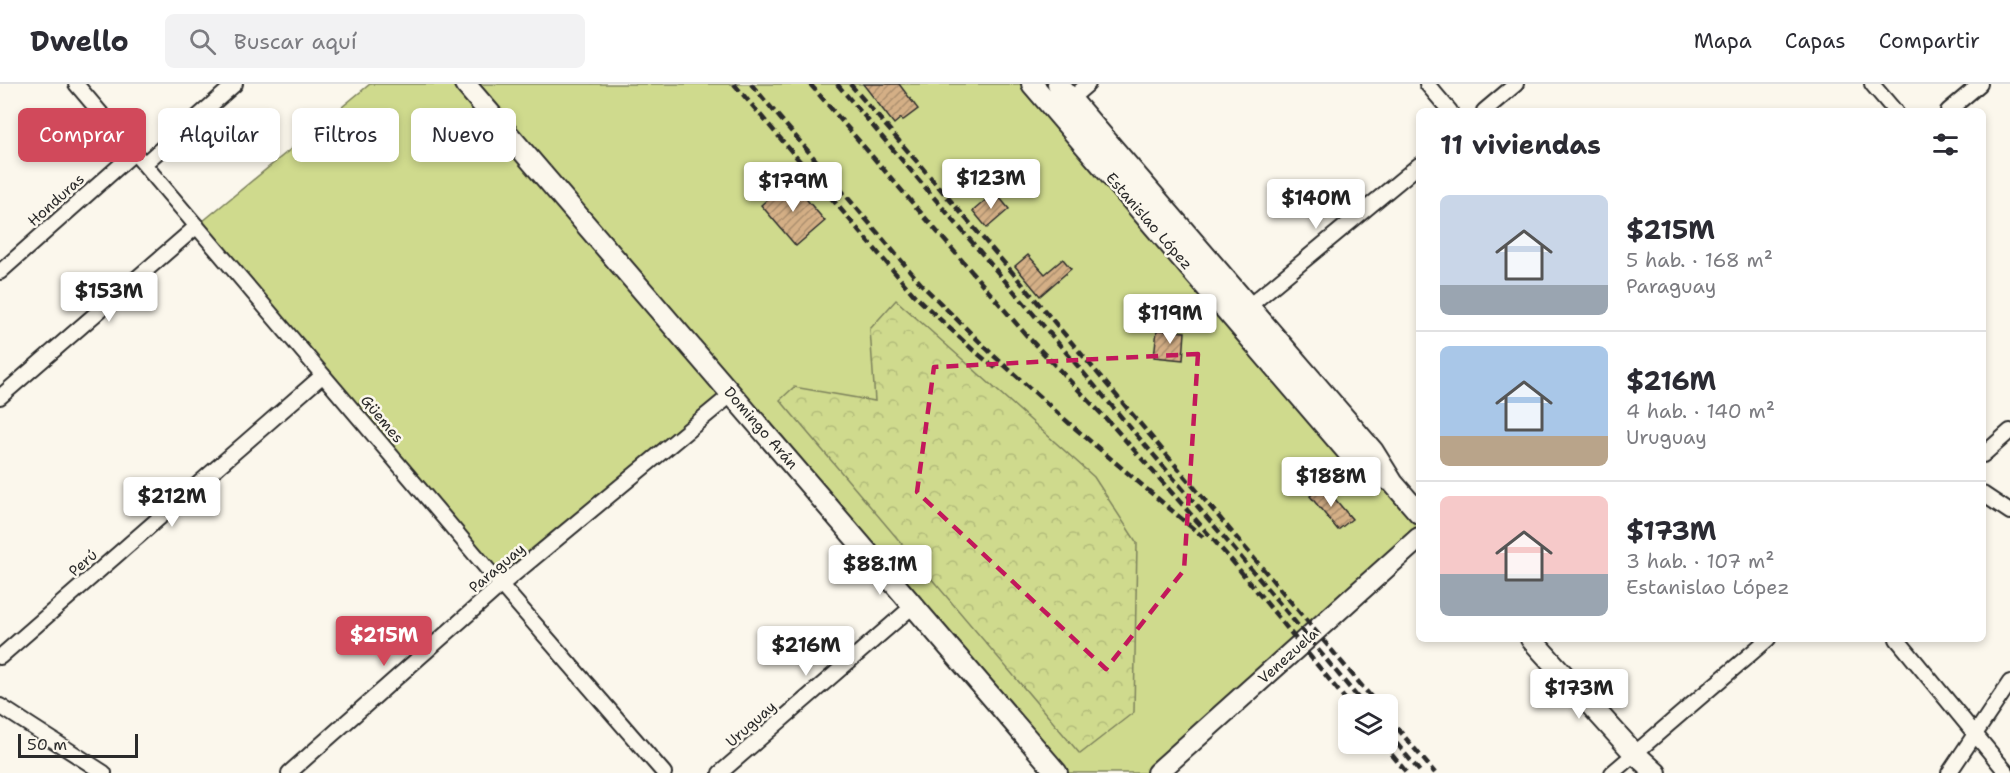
<!DOCTYPE html>
<html lang="es">
<head>
<meta charset="utf-8">
<style>
	:root { --surface:#fff; --page:#f2f2f3; --text:#2b2b33; --muted:#7c7c81; --line:#e1e1e2; --accent:#d1495b }
	body { margin:0; font-family:"Shantell Sans",sans-serif; background:var(--page); color:var(--text); height:100vh; display:flex; flex-direction:column; font-size:22px; white-space:nowrap }
	* { box-sizing:border-box; margin:0 }
	p { font-size:20px; color:var(--muted) }
	.icon { flex:none; width:33px; height:33px; fill:none; stroke:currentColor; stroke-width:2; stroke-linecap:round; stroke-linejoin:round }
	.map { position:relative; flex:1; overflow:hidden }
	.details { position:absolute; left:1416px; top:24px; width:570px; height:534px; display:flex; flex-direction:column; background:var(--surface); border-radius:9px; box-shadow:0 3px 9px #0003 }
	.details>* { flex:none }
	.guide { position:absolute; left:18px; top:24px; width:570px; height:54px; display:flex; gap:12px }
	.tools { position:absolute; left:1338px; top:610px; display:grid; gap:12px }
	.tools a { display:grid; place-items:center; width:60px; height:60px; border-radius:9px; background:var(--surface); box-shadow:0 3px 9px #0003; font-size:30px }
	.scale { position:absolute; left:18px; bottom:15px; width:120px; box-sizing:border-box; padding-left:6px; border:3px solid #2b2b2b; border-top:0; font-size:16px; line-height:21px; white-space:nowrap; color:#2b2b2b; -webkit-text-stroke:4px #fbf7ec; paint-order:stroke }
	.price { position:absolute; translate:-50% -51px; padding:0 14px; border-radius:6px; background:#fff; color:#222; font-size:20px; line-height:39px; filter:drop-shadow(0 2px 3px #0008) }
	.price::after { content:''; position:absolute; left:50%; top:36px; width:18px; height:14px; margin-left:-9px; background:inherit; clip-path:polygon(0 0,100% 0,50% 100%) }
	.price.on { background:var(--accent); color:#fff }
	ul { padding:0; list-style:none }
	li { display:flex; align-items:center; gap:18px; height:150px; padding:0 24px }
	li+li { border-top:2px solid var(--line) }
	li span { display:grid; place-items:center; flex:none; width:168px; height:120px; border-radius:9px; color:#555 }
	li>.icon { margin-inline-start:auto }
	span .icon { width:72px; height:72px; fill:#fffc; stroke-width:1 }
	li b { font-size:26px }
	h2 { display:flex; justify-content:space-between; align-items:center; height:72px; padding:0 24px; font-size:26px }
	.tag { padding:0 21px; border-radius:9px; background:var(--surface); box-shadow:0 3px 9px #0003; font-size:21px; line-height:54px }
	.tag.on { background:var(--accent); color:#fff }
	header { display:flex; align-items:center; gap:36px; box-sizing:border-box; height:84px; padding:0 30px; background:var(--surface); border-bottom:2px solid var(--line) }
	header strong { font-size:28px }
	nav { display:flex; gap:33px; margin-inline-start:auto; font-size:21px }
	.search { width:420px; height:54px; background:var(--page); display:flex; align-items:center; gap:15px; box-sizing:border-box; padding:0 21px; border-radius:9px; color:var(--muted); font-size:22px }
	.map>svg:first-child { display:block }
	.green { fill:#cfda8d; stroke:#7d825c; stroke-width:1.5 }
	.forest { fill:url(#forest-crowns); stroke:#7d825c; stroke-width:1.5 }
	.building { fill:url(#building-hatch); stroke:#2b2b2b; stroke-width:1.5 }
	.lines { fill:none; stroke-linecap:round; stroke-linejoin:round }
	.street-casing { stroke:#2b2b2b; stroke-width:18 }
	.secondary-casing { stroke:#2b2b2b; stroke-width:24 }
	.street { stroke:#fbf7ec; stroke-width:14 }
	.secondary { stroke:#fbf7ec; stroke-width:20 }
	.rail { stroke:#2b2b2b; stroke-width:4.5; stroke-dasharray:9 4.5; stroke-linecap:butt }
	.marked { fill:none; stroke:#c2185b; stroke-width:4.5; stroke-dasharray:12 8; stroke-linejoin:round }
	.labels { text-anchor:middle; dominant-baseline:central; stroke-width:5; stroke-linejoin:round; paint-order:stroke }
	.street-label { font-size:15px; fill:#2b2b2b; stroke:#fbf7ec }
</style>
</head>
<body>
<header>
<strong>Dwello</strong>
<div class="search"><svg class="icon" aria-label="search" viewBox="0 0 24 24"><circle cx="10" cy="10" r="6"/><path d="M15 15l6 6"/></svg>Buscar aquí</div>
<nav><a>Mapa</a><a>Capas</a><a>Compartir</a></nav>
</header>
<div class="map">
<svg width="2010" height="689" viewBox="0 0 2010 689">
	<defs>
		<pattern id="forest-crowns" width="20" height="18" patternUnits="userSpaceOnUse" patternTransform="scale(1.5)"><rect width="20" height="18" fill="#cfda8d"/><path d="M2 6a3 3 0 1 1 6 0M12 15a3 3 0 1 1 6 0" fill="none" stroke="#b2bb7a"/></pattern>
		<pattern id="building-hatch" width="6" height="6" patternUnits="userSpaceOnUse" patternTransform="scale(1.5)"><rect width="6" height="6" fill="#d4af86"/><path d="M-1 1l2-2M0 6l6-6M5 7l2-2" fill="none" stroke="#ac8f6e"/></pattern>
	</defs>
	<rect width="100%" height="100%" fill="#fbf7ec"/>
	<filter id="ink" filterUnits="userSpaceOnUse"><feTurbulence type="fractalNoise" baseFrequency=".0167" numOctaves="2"/><feDisplacementMap in="SourceGraphic" scale="12" xChannelSelector="R" yChannelSelector="G"/><feConvolveMatrix kernelMatrix="1 2 1 2 8 2 1 2 1" color-interpolation-filters="sRGB"/></filter>
	<g filter="url(#ink)">
		<path class="green" d="M370,0H1032L1351,372L1419,429V454L1157,689H1057L732,310L501,501L197,142Z"/>
		<path class="forest" d="M896,216L1094,393L1137,459L1134,628L1080,670L780,316L794,303L875,317L870,245Z"/>
		<path class="building" d="M863,0H899L918,25L902,37L901,34L894,40Z
			M790,96L825,137L796,162L761,121Z
			M995,108L1009,125L987,144L973,127Z
			M1028,171L1045,190L1063,175L1071,185L1040,212L1015,182Z
			M1157,246L1185,248L1183,276L1154,273Z
			M1323,401L1352,435L1338,446L1310,412Z"/>
		<g class="lines">
			<g class="street-casing">
				<path id="street" d="M76,0L501,501L664,689
					M1427,0L1450,27
					M1872,0L1895,27
					M1065,20L1088,0
					M1484,27L1516,0
					M1948,27L1980,0
					M144,80L235,0
					M0,188L134,69
					M1243,227L1419,81
					M0,313L197,142
					M1983,371L2010,347
					M1983,410L2010,428
					M1897,555L2007,689
					M0,573L323,291
					M0,622L104,689
					M289,689L501,501L732,310
					M720,689L913,522
					M1612,689L1768,555
					M1949,689L2010,598"/>
			</g>
			<g class="secondary-casing">
				<path id="secondary" d="M465,0L1057,689
					M1032,0L1351,372L1388,396
					M1058,0L1373,367L1393,399L1419,429
					M1531,555L1634,669L1656,689
					M1157,689L1419,454"/>
			</g>
			<use href="#street" class="street"/>
			<use href="#secondary" class="secondary"/>
			<path class="rail" d="M734,0L914,211L973,266L998,286
				M751,0L922,201L994,272L1070,340L1203,453
				M810,0L1027,252L1112,341L1233,478L1350,621
				M837,0L1251,485L1364,621
				M850,0L1012,188L1378,621
				M1388,633L1435,689
				M1388,649L1421,689
				M1383,660L1407,689"/>
		</g>
	</g>
	<path class="marked" d="M1198,270L1184,486L1106,585L917,408L934,283Z"/>
	<g class="labels">
		<g class="street-label">
			<text transform="translate(56 116) rotate(-42)">Honduras</text>
			<text transform="translate(1149 137) rotate(49)">Estanislao López</text>
			<text transform="translate(382 335) rotate(50)">Güemes</text>
			<text transform="translate(761 344) rotate(49)">Domingo Arán</text>
			<text transform="translate(83 479) rotate(-41)">Perú</text>
			<text transform="translate(497 484) rotate(-40)">Paraguay</text>
			<text transform="translate(1288 572) rotate(-42)">Venezuela</text>
			<text transform="translate(751 640) rotate(-41)">Uruguay</text>
		</g>
	</g>
</svg>
<div class="tools">
<a><svg class="icon" aria-label="layers" viewBox="0 0 24 24"><path d="M12 4l9 5-9 5-9-5zM3 14l9 5 9-5"/></svg></a>
</div>
<div class="scale">50 m</div>
<b class="price" style="left:991px;top:126px">$123M</b>
<b class="price" style="left:793px;top:129px">$179M</b>
<b class="price" style="left:1316px;top:146px">$140M</b>
<b class="price" style="left:109px;top:239px">$153M</b>
<b class="price" style="left:1170px;top:261px">$119M</b>
<b class="price" style="left:1331px;top:424px">$188M</b>
<b class="price" style="left:172px;top:444px">$212M</b>
<b class="price" style="left:880px;top:512px">$88.1M</b>
<b class="price on" style="left:384px;top:583px">$215M</b>
<b class="price" style="left:806px;top:593px">$216M</b>
<b class="price" style="left:1579px;top:636px">$173M</b>
<div class="guide">
<a class="tag on">Comprar</a>
<a class="tag">Alquilar</a>
<a class="tag">Filtros</a>
<a class="tag">Nuevo</a>
</div>
<section class="details">
<h2>11 viviendas<svg class="icon" aria-label="filters" viewBox="0 0 24 24"><path d="M4 7h16M4 17h16"/><circle cx="9" cy="7" r="2"/><circle cx="15" cy="17" r="2"/></svg></h2>
<ul>
<li><span style="background:linear-gradient(#c9d6e8 75%,#9aa5b1 0)"><svg class="icon" aria-label="home" viewBox="0 0 24 24"><path d="M3 11l9-7 9 7M6 9v11h12V9"/></svg></span><div><b>$215M</b><p>5 hab. · 168 m²</p><p>Paraguay</p></div></li>
<li><span style="background:linear-gradient(#a9c7e8 75%,#b9a48a 0)"><svg class="icon" aria-label="home" viewBox="0 0 24 24"><path d="M3 11l9-7 9 7M6 9v11h12V9"/></svg></span><div><b>$216M</b><p>4 hab. · 140 m²</p><p>Uruguay</p></div></li>
<li><span style="background:linear-gradient(#f6c9c9 65%,#9aa5b1 0)"><svg class="icon" aria-label="home" viewBox="0 0 24 24"><path d="M3 11l9-7 9 7M6 9v11h12V9"/></svg></span><div><b>$173M</b><p>3 hab. · 107 m²</p><p>Estanislao López</p></div></li>
</ul>
</section>
</div>
</body>
</html>
